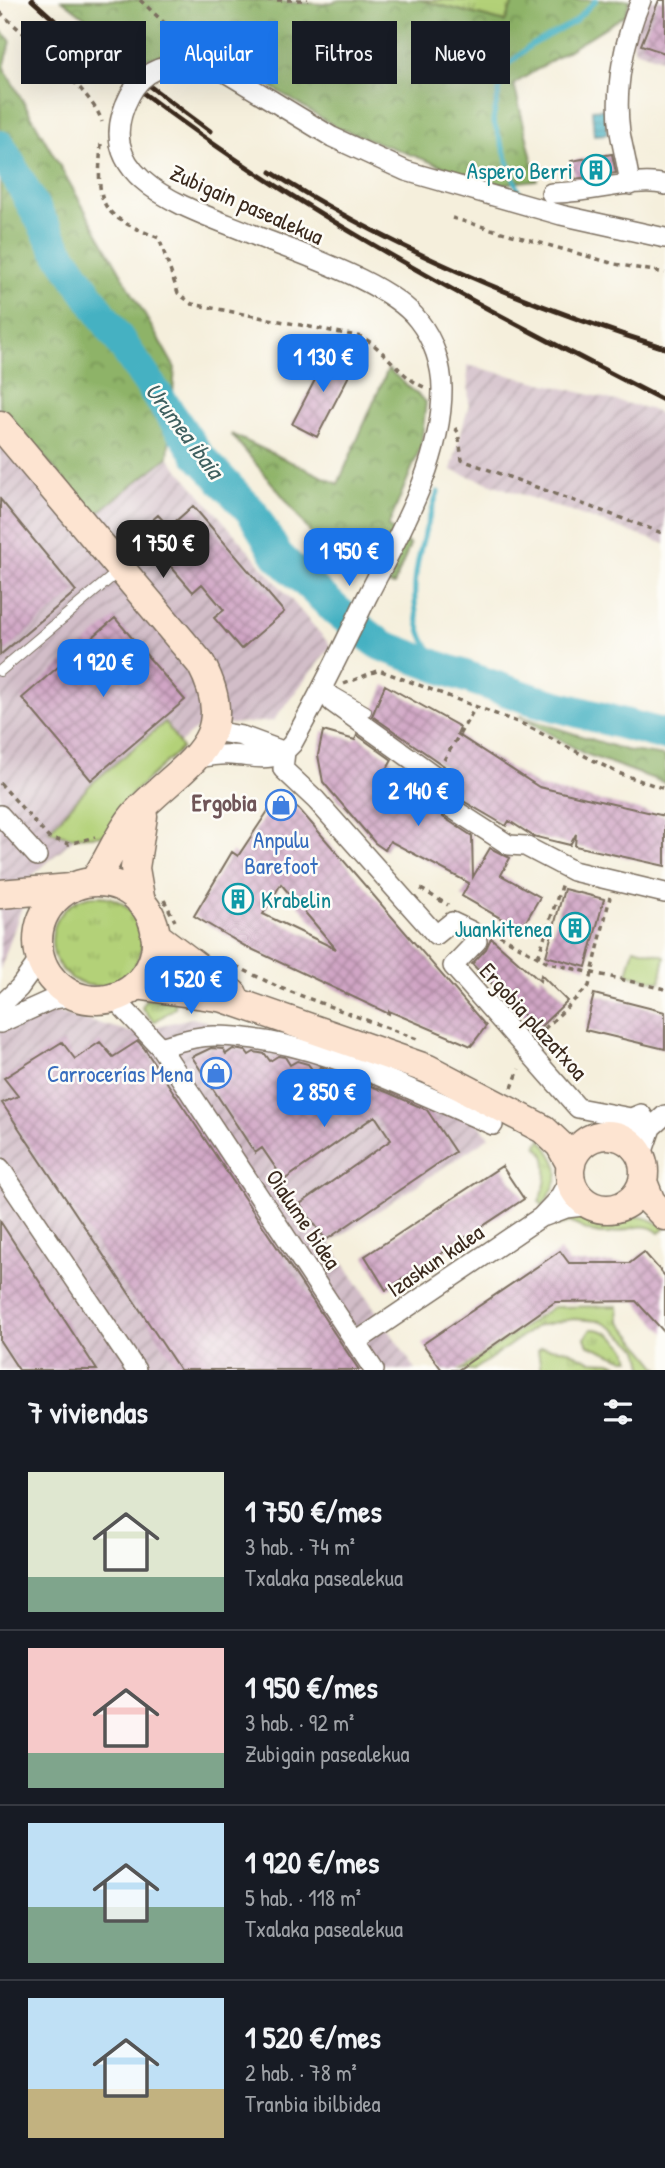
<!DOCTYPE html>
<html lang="es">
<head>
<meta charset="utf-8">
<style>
	:root { --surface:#171b24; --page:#242831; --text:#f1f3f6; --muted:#9ea1a6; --line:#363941; --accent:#1a73e8 }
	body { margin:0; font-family:"Patrick Hand",sans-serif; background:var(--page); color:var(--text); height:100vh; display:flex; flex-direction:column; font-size:26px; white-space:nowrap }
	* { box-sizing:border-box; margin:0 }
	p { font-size:23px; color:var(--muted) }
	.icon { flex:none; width:38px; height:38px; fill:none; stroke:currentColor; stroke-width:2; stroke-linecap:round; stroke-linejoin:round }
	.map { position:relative; height:1370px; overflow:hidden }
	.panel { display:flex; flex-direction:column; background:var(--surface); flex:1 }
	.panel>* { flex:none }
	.hud { position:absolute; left:21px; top:21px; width:623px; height:63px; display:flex; gap:14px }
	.price { position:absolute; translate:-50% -60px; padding:0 16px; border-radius:14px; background:var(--accent); color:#fff; font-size:23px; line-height:46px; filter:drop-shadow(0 2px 4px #0008) }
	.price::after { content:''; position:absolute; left:50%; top:42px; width:21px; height:16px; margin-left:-10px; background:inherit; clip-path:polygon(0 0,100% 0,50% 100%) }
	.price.current { background:#222; color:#fff }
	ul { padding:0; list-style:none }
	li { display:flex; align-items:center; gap:21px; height:175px; padding:0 28px }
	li+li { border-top:2px solid var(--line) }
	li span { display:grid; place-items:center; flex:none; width:196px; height:140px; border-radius:0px; color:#555 }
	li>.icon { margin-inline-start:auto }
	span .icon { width:84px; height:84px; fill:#fffc; stroke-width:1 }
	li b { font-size:30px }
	h2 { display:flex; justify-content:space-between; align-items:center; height:84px; padding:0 28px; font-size:30px }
	.pill { padding:0 24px; border-radius:0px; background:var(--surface); box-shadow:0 7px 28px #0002; font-size:24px; line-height:63px }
	.pill.current { background:var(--accent); color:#fff }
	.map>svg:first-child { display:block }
	.industrial { fill:url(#industrial-furrows) }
	.grass { fill:url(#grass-tufts); stroke:#777e4b; stroke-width:2 }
	.forest { fill:url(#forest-crowns); stroke:#646e43; stroke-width:2 }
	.park { fill:#b3d178; stroke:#777e4b; stroke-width:2 }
	.water { fill:url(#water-rules); stroke:#406e70; stroke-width:2 }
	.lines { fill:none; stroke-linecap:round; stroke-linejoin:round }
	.stream { stroke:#45b1c2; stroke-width:5 }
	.river { stroke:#45b1c2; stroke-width:32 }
	.building { fill:url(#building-cross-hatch); fill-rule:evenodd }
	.lane-casing { stroke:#7c6f60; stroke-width:12 }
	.street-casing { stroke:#7c6f60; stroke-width:22 }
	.secondary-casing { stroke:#7c6f60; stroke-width:31 }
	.path { stroke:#7c6f60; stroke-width:3.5; stroke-dasharray:5 5; stroke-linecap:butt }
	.lane { stroke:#fff; stroke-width:10 }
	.street { stroke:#fff; stroke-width:19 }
	.secondary { stroke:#fde4d1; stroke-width:28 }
	.rail { stroke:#3b2a1e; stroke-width:5 }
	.street-bridge-casing { stroke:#7c6f60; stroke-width:22; stroke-linecap:butt }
	.street-bridge { stroke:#fff; stroke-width:19 }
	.labels { text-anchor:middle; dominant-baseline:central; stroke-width:5; stroke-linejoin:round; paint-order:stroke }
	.culture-label { font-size:23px; fill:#0d838f; stroke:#fdfcf7; text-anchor:end }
	.street-label { font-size:23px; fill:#3b2a1e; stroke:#fdfcf7 }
	.shop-label { font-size:23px; fill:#366cbe; stroke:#fdfcf7 }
	.water-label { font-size:24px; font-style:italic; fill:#3f6060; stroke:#fdfcf7 }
	.neighbourhood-label { font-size:24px; font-weight:bold; fill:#6f5558; stroke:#fdfcf7 }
</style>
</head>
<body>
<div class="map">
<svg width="665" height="1370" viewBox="0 0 665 1370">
	<defs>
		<pattern id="industrial-furrows" width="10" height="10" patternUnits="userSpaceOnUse" patternTransform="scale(1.75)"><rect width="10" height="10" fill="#d2bdc8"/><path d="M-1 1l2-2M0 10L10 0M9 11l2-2" fill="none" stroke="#ac9aa2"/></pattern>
		<pattern id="grass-tufts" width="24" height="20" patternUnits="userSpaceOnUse" patternTransform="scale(1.75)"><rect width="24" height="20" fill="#b3d178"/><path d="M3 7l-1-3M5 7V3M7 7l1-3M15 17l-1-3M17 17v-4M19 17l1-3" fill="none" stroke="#93aa62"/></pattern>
		<pattern id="forest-crowns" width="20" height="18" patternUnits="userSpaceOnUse" patternTransform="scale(1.75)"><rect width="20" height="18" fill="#8eb368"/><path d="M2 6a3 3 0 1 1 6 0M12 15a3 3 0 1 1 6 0" fill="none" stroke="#759255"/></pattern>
		<pattern id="water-rules" width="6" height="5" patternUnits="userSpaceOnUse" patternTransform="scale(1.75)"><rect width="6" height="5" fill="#45b1c2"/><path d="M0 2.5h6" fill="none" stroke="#3b909d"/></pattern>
		<pattern id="building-cross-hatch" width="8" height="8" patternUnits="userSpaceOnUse" patternTransform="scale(1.75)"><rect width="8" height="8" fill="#d0a5c5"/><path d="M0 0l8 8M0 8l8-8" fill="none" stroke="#aa879f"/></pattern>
	</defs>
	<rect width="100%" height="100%" fill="#fdfcf7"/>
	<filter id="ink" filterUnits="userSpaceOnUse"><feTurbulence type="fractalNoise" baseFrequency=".0143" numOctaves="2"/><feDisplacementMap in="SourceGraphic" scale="14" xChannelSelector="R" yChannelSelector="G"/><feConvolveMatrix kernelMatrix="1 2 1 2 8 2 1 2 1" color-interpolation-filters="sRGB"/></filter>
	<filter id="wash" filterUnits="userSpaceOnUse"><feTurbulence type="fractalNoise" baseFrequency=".00686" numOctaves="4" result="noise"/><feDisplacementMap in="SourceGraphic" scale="28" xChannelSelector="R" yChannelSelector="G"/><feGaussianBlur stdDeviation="1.57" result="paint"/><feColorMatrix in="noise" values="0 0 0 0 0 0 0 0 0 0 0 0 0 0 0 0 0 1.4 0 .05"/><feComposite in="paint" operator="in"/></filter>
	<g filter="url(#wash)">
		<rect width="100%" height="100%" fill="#f5efdc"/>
		<path class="industrial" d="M630,0H665V60L635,50L625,15Z
			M467,365L649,409L665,416V544L451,470L469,404Z
			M0,407L95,514L168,457L331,646L273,721L198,727L33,875L0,970Z
			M0,997L131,1032L192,1018L354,1061L463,1104L489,1137L330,1243L416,1370H0Z"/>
		<path class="grass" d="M420,0H514L505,22Z
			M52 941a45 45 0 1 1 90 0a45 45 0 1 1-90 0Z
			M175,998V1008L154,1022L142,1008L146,999Z
			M541,1139C563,1170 563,1173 543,1206L539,1201C547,1187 551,1156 537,1146Z
			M585,1214C616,1223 637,1206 665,1228L659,1233C642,1217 622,1236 601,1234C589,1233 581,1227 570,1222L557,1226L553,1220Z
			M618,1306L619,1320L660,1370H644L639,1349L614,1329L600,1321L573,1319L537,1326L474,1370H461L553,1307Z
			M591,1329C607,1328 627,1344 630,1359H623L588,1345L585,1338Z
			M542,1347L567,1350L590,1361L610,1362L629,1370H541L538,1350Z"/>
		<path class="forest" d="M62,0H245L324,4L340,0H420L505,22L514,0H630L625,15L514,84L537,180L493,185L336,127L262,81L229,56L175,52L141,60Z
			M0,30L11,41L4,68L175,368L168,457L95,515L0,407Z
			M388,369L426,402L421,446L388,527L410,545L394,585L339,572L286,500L231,434L338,484Z
			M519,716L625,750L665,756V783L583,753Z"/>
		<path class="park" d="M165,722L182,748C153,775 121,796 108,835L71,837L49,831L90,785Z
			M634,948L665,956L660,982L627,974Z"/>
		<path class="water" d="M604,109L607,134L594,135L592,110Z"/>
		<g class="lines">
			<path class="stream" d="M519,192L493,120L504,68L530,46L574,22L596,0
				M438,492C423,535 404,590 422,635C426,647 439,659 447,670"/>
			<path class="river" d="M0,146L57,249L199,456L252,512L277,555L337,611L381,645L447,670L534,700L665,735"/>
		</g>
		<g id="blocks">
			<path class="building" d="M659,0H665V53L641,45Z
				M612,154L616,173L575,179L571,161Z
				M330,351L355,364L317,437L292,424Z
				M0,499L76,591L0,655Z
				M193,506L284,612L241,649L214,618L224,610L202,584L193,592L140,531L158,515L169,527Z
				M115,618L185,700L91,780L22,698Z
				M385,685L460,727L457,734L539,787L665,816V866L575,846L576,834L570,845L533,836L509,821L506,826L460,799L444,766L372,716Z
				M323,731L355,740L357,735L392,760L375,791L417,812L425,799L435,803L443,817L472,836L473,877L490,848L510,858L501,875L540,897L521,930L462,896L469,883L390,841L385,850L375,843L323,782L318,755Z
				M278,796L300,810L486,1026L471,1046L389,1011V1014L245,946L194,916L232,852L238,856ZM281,884L336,949L263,914Z
				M564,889L604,899L586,967L546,956Z
				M491,938L540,981L541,975L567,1001L538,1029L472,964L486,949Z
				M594,994L665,1012V1049L585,1030Z
				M138,1041L144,1048L359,1370H180L2,1103L18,1096L4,1078L62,1042L75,1059L100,1042L113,1057Z
				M211,1048L223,1049L226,1054L233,1049L246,1051L249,1055L254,1052L265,1054L270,1061L278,1056L285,1057L290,1065L297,1061L308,1064L314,1072L321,1067L333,1072L336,1076L340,1074L389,1093L427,1110L455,1152L326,1240L300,1204L391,1140L375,1116L284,1180L262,1148L255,1153L192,1057Z
				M502,1166L524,1199L386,1290L365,1256Z
				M0,1221L97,1370H19L0,1341Z
				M560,1251L569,1263H630L644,1252L665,1276V1333L636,1301L555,1302L458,1370H442L423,1344Z"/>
		</g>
	</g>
	<g filter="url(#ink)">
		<use href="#blocks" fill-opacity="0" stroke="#7c6f60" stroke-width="2"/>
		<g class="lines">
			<g class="lane-casing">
				<path id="lane" d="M0,671L120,570
					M323,686L366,711"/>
			</g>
			<g class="street-casing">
				<path id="street" d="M193,64L225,72L332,137L406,171L561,215L665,238
					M630,185C628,167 623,150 620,132C614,88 624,40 641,0
					M551,193C584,194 639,177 665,185
					M332,702L435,776L450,807L509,845L525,846L573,871L665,893
					M214,731L242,736L285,752
					M285,752L283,769L316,800L436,935L452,922L471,931L477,941L453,966L578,1108L631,1118L641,1114L651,1128
					M198,758C209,756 220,754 231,755C255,756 274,765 292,744C319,696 343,647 367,597C399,534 442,463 442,389C442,365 433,339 418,320C389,282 299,254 254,235
					M0,815L37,856
					M114,998L160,1047L374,1370
					M0,1006L19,988L40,959
					M0,1023L53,999L74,996
					M160,1047C179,1042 198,1035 218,1036C314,1038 407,1089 493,1125
					M624,1139L646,1132L665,1115
					M641,1157L651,1128
					M0,1168L136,1370
					M545,1216L566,1208L592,1205
					M356,1342L541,1217L559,1198L571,1176"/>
			</g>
			<g class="secondary-casing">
				<path id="secondary" d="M0,425L201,664C243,743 183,763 136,813C118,833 109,861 93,882
					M38 941a59 59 0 1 1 118 0a59 59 0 1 1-118 0Z
					M0,894L71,888
					M141,903L135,868L143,816
					M155,935L233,994
					M136,985L224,998L428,1069L543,1129L560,1145L571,1165
					M570 1172a37 37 0 1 1 74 0a37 37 0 1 1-74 0Z
					M643,1182L651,1202L665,1216"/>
			</g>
			<path class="path" d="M140,0L173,31L208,40L220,52
				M257,0H308
				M0,12C25,36 94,92 102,122
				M101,144C96,207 100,215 159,238L178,293L192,304L362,337C386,350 400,377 424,387
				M452,218L615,264L665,273
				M455,428L458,432L462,460L665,534
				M344,684L379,670L525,725L618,773L665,789
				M444,760L475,708
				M0,783L48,837L69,844L95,837
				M421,889L448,905
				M164,900L175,921
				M491,930L548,963L665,989
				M538,957L562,883
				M236,966L278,987L417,1039
				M537,1036L589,986L610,897
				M512,1088L519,1069"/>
			<use href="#lane" class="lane"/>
			<use href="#street" class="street"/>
			<use href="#secondary" class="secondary"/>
			<path class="rail" d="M32,0C217,171 442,287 665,401
				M117,62L210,131
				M271,172C392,249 528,306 665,348"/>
			<g class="street-bridge-casing">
				<path id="street-bridge" d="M193,64C166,63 143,70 130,95C84,182 196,210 254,235"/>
			</g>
			<use href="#street-bridge" class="street-bridge"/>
		</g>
	</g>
	<defs>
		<g id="building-ring" transform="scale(1.575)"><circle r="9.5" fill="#fdfcf7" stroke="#0f9aa8" stroke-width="1.5"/><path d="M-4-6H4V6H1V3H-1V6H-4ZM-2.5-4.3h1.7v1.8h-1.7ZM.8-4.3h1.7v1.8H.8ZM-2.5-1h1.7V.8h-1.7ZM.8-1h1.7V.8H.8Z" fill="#0f9aa8"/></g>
		<g id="shop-ring" transform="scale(1.575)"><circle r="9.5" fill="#fdfcf7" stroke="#3f7fe0" stroke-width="1.5"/><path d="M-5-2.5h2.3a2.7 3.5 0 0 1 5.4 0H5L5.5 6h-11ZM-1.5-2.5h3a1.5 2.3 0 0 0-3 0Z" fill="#3f7fe0"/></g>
	</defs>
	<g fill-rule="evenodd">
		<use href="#building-ring" x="596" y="170"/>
		<use href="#shop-ring" x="281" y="805"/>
		<use href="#building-ring" x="238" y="899"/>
		<use href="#building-ring" x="575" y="928"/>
		<use href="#shop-ring" x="216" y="1073"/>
	</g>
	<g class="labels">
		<g class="culture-label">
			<text x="573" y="170">Aspero Berri</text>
			<text x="261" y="899" text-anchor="start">Krabelin</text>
			<text x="552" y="928">Juankitenea</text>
		</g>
		<g class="street-label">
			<text transform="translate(247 204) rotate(24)">Zubigain pasealekua</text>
			<text transform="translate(534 1021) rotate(48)">Ergobia plazatxoa</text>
			<text transform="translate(304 1219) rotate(56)">Oialume bidea</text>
			<text transform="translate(435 1260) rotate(-34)">Izaskun kalea</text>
		</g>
		<g class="shop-label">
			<text x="281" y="839">Anpulu<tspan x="281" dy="26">Barefoot</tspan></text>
			<text x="193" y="1073" text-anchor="end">Carrocerías Mena</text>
		</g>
		<g class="water-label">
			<text transform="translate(185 430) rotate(53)">Urumea ibaia</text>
		</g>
		<g class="neighbourhood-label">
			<text x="224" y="802">Ergobia</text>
		</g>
	</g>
</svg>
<b class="price" style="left:323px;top:394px">1 130 €</b>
<b class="price current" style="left:163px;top:580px">1 750 €</b>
<b class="price" style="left:349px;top:588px">1 950 €</b>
<b class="price" style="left:103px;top:699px">1 920 €</b>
<b class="price" style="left:418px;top:828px">2 140 €</b>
<b class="price" style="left:191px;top:1016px">1 520 €</b>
<b class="price" style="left:324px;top:1129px">2 850 €</b>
<div class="hud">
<a class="pill">Comprar</a>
<a class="pill current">Alquilar</a>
<a class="pill">Filtros</a>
<a class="pill">Nuevo</a>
</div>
</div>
<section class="panel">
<h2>7 viviendas<svg class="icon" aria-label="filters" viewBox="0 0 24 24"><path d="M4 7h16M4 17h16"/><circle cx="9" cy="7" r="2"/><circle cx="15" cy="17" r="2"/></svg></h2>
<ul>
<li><span style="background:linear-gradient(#dfe7d0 75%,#7fa58c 0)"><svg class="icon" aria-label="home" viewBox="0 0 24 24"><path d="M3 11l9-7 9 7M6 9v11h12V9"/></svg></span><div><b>1 750 €/mes</b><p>3 hab. · 74 m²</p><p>Txalaka pasealekua</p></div></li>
<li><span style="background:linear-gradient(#f6c9c9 75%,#7fa58c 0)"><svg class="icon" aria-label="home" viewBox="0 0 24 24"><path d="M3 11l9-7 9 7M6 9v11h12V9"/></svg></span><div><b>1 950 €/mes</b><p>3 hab. · 92 m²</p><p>Zubigain pasealekua</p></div></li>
<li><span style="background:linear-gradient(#bfe0f5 60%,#7fa58c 0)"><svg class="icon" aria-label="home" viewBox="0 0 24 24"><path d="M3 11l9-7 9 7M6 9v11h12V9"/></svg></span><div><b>1 920 €/mes</b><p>5 hab. · 118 m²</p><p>Txalaka pasealekua</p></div></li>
<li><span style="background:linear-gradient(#bfe0f5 65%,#c2b280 0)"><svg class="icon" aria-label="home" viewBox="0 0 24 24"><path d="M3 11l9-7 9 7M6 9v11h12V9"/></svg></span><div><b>1 520 €/mes</b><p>2 hab. · 78 m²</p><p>Tranbia ibilbidea</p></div></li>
</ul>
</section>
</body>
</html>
